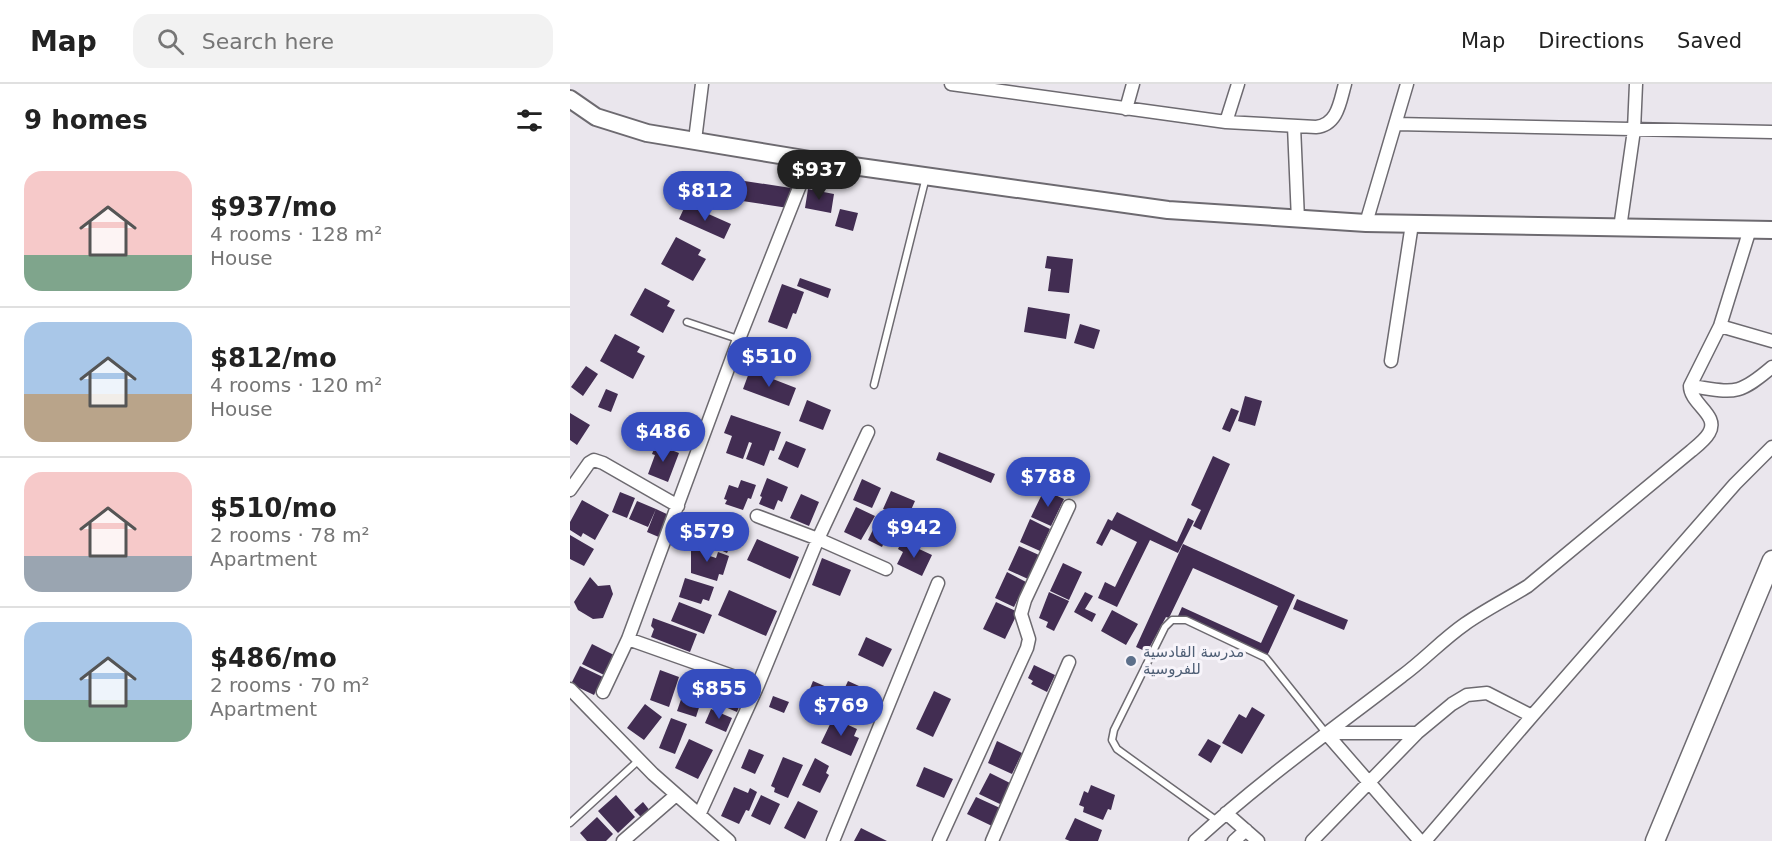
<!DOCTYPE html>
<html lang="en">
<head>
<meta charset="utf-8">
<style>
	:root { --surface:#fff; --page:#f2f2f2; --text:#222; --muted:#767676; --line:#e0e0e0; --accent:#354dbf }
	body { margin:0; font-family:"DejaVu Sans","Noto Sans Arabic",sans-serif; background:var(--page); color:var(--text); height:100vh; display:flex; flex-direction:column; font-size:22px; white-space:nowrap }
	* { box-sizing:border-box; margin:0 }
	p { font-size:20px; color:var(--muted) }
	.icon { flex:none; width:33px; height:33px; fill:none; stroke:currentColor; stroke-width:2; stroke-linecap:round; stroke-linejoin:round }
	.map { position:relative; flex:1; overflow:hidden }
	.side { display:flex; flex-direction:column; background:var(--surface); width:570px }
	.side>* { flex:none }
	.price { position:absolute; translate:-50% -51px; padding:0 14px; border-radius:21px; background:var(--accent); color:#fff; font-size:20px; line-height:39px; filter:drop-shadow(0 2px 3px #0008) }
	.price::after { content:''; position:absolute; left:50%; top:36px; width:18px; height:14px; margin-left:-9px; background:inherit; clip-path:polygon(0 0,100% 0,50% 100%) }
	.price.current { background:#222; color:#fff }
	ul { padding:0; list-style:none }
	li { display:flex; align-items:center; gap:18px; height:150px; padding:0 24px }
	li+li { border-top:2px solid var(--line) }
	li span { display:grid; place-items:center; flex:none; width:168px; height:120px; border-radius:18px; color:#555 }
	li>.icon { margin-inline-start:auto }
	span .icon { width:72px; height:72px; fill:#fffc; stroke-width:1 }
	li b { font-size:26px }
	h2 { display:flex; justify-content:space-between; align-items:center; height:72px; padding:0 24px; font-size:26px }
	header { display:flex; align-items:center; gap:36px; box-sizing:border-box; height:84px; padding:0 30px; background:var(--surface); border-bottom:2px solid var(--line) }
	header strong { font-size:28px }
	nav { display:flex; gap:33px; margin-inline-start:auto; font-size:21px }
	.search { width:420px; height:54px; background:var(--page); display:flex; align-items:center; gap:15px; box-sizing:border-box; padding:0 21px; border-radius:18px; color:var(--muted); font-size:22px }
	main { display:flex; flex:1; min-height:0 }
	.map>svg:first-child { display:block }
	.building { fill:#422d52 }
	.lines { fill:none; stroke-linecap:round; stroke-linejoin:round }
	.service-casing { stroke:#6d6a70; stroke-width:9 }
	.minor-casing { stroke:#6d6a70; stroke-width:15 }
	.tertiary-casing { stroke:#6d6a70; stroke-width:20 }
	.secondary-casing { stroke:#6d6a70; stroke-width:21 }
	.service { stroke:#fff; stroke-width:6 }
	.minor { stroke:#fff; stroke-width:12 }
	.tertiary { stroke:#fff; stroke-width:16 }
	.secondary { stroke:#fff; stroke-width:18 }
	.service-dot { fill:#5c6f8a; stroke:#f7f4fa; stroke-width:2 }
	.labels { text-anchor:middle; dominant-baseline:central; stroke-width:6; stroke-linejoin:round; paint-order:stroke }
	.service-label { font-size:15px; fill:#4e5e75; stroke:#f7f4fa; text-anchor:start }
</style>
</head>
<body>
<header>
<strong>Map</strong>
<div class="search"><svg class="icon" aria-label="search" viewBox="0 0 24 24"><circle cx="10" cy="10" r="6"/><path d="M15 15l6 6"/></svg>Search here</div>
<nav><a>Map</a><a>Directions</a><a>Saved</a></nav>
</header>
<main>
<section class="side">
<h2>9 homes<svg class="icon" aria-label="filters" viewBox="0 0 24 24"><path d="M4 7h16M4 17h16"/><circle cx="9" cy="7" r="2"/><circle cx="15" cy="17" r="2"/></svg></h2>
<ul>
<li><span style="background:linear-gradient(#f6c9c9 70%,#7fa58c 0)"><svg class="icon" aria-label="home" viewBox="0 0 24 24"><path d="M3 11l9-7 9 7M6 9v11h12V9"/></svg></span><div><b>$937/mo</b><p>4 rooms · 128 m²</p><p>House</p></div></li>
<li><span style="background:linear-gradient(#a9c7e8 60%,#b9a48a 0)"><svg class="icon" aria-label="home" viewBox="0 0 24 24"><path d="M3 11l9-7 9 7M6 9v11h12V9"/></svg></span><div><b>$812/mo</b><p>4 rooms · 120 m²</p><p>House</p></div></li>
<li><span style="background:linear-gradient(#f6c9c9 70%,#9aa5b1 0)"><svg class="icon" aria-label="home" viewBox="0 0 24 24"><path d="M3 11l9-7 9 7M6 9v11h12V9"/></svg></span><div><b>$510/mo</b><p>2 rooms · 78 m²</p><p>Apartment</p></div></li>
<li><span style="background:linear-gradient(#a9c7e8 65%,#7fa58c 0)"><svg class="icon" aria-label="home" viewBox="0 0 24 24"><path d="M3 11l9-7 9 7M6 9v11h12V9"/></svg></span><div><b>$486/mo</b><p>2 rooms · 70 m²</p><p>Apartment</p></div></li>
</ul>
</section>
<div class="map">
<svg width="1202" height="757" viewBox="0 0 1202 757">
	<rect width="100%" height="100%" fill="#eae6ed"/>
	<path class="building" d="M142,92L221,104L218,124L139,112Z
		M238,105L264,110L261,129L235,124Z
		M116,120L161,140L154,155L109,135Z
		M270,125L288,129L283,147L265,142Z
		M106,153L131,166L128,171L136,175L123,197L91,180Z
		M477,172L503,175L499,209L478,207L481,185L475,184Z
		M230,194L261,205L258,214L227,202Z
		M212,200L234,208L226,230L223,229L217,245L198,238Z
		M75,204L100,217L97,222L105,226L93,249L60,231Z
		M458,223L500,230L496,255L454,248Z
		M510,240L530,246L524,265L504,259Z
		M45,250L70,263L67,268L75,272L63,295L30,277Z
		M16,282L28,290L13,312L1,303Z
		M180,286L226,304L219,322L173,305Z
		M36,305L48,310L41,328L28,323Z
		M675,312L692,317L685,342L668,337Z
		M237,316L261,326L253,346L229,337Z
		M661,324L669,327L660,348L652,345Z
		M0,329L20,341L7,361L0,356Z
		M161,331L211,348L204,367L200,366L194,382L176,375L182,359L179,358L173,375L156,369L162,352L154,349Z
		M216,357L236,365L228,384L208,375Z
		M86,360L109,369L98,398L78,390L85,371L82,370Z
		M369,368L425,390L421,399L366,376Z
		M643,372L660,380L631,446L623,442L631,426L621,421Z
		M197,394L218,403L212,418L208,416L204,426L189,420L192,413L190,412Z
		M292,395L311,404L302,424L283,416Z
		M171,396L186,401L181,415L178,414L173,426L155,420L157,416L154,415L159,401L168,404Z
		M474,406L494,415L481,442L461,433Z
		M321,407L345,417L337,435L313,425Z
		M50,408L65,414L57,434L42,428Z
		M231,410L249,418L239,442L220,434Z
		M12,416L39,431L25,456L13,449L11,453L0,446V438Z
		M67,417L86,425L78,443L59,435Z
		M286,423L305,432L291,456L274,448Z
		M86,425L101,432L91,454L77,448Z
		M547,428L607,458L618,434L624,437L608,469L580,456L547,523L528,514L535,498L545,503L567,458L541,445L532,462L526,459L538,435L542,437Z
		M311,429L331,438L326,448L320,445L312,463L298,456Z
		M460,435L480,445L470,467L450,458Z
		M146,439L167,448L157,469L137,460Z
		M0,451L24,465L14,482L0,475Z
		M187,455L229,473L220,495L177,476Z
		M332,457L362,471L352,492L327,480L333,468L328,465Z
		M121,459L139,465L137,471L146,474L148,468L159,472L153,491L149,490L147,497L121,489Z
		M613,460L725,511L697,572L608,532L612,523L691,559L708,522L623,484L599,534L596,533L577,568L566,563Z
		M449,462L469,471L458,495L438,486Z
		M252,474L281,486L270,512L242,501Z
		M493,479L512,488L499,516L480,507Z
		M437,488L456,498L444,523L425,514Z
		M20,493L28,502L40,501L43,510L33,534L23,535L8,526L4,518Z
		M115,494L144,503L139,517L133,515L131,520L109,513Z
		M159,506L207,527L196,552L148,531Z
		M479,508L499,517L484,547L476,543L478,538L469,534Z
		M515,508L523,512L515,525L526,530L522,538L504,528Z
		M727,515L778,536L774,546L723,525Z
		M109,518L142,531L134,550L101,537Z
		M426,518L448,528L435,555L413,545Z
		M542,526L568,540L556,561L531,547Z
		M83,534L127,550L120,568L81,553L84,545L81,542Z
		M296,553L322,565L313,583L288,571Z
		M22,560L44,571L34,591L12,580Z
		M464,581L485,591L477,608L461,600L463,597L458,594Z
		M10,582L33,593L24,611L1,600Z
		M90,586L109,593L99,623L80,616Z
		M243,597L259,604L254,614L239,607Z
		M278,597L300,607L292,624L270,614Z
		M151,598L175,608L167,628L143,618Z
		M116,601L134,608L126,633L107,627Z
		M364,607L381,615L363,653L346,645Z
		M203,612L219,618L214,629L199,623Z
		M75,620L92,633L74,656L57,644Z
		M682,623L695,631L672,670L652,659L669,630L676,634Z
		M141,625L162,634L156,648L135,639Z
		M101,634L117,640L105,670L89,664Z
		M263,634L287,645L284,652L289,654L281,672L251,659Z
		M119,655L143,666L128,695L105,684Z
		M638,655L651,662L641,679L628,671Z
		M427,657L452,669L442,690L418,679Z
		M179,665L194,671L185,690L171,684Z
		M213,673L233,681L218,714L204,708L205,704L201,702Z
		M245,674L259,682L256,689L259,691L250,709L232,701Z
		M354,683L383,695L374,714L346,702Z
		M420,689L442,700L432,721L409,710Z
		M521,701L545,711L541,726L538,725L533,736L513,728L514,723L509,721L514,707L518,709Z
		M164,703L178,709L180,704L187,708L179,727L176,726L169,740L151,732Z
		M46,711L65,733L48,749L28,727Z
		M191,711L210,720L200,741L181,732Z
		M406,713L430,724L422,742L397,730Z
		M228,717L248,727L235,755L214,744Z
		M73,718L81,728L73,735L64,726Z
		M27,733L43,750L36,757H17L10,749Z
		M505,734L532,746L528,757H500L495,755Z
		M291,744L317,757H284Z"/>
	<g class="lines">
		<g class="service-casing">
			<path id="service" d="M117,238L168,255
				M304,301L356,93
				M647,737L547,665L542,656L544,646L595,543L602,536H616L696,574L756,649
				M0,739L69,676"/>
		</g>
		<g class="minor-casing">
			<path id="minor" d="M381,0L656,38L746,43C768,41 770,17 775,0
				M556,25L563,0
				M656,38L668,0
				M826,40L1202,48
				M724,42L728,136
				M125,56L132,0
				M796,139L837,0
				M1050,144L1064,46L1066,0
				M1150,242L1202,257
				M821,277L842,140
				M1120,302C1164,308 1167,313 1202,283
				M0,406L19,379L24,376L33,379L108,422
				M187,432L248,455L316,485
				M58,555L188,601
				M0,605L83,690L159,757
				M33,608L58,555L169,255L240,76
				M847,649H756L850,757
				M130,729L188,601L248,455L298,348
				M656,729L688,757
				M53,757L106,711
				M263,757L368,499
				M369,757L457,564L459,555L451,530L455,516L499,422
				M422,757L499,578
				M625,757C690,697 762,646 832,592C854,576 872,556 895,540C915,526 937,515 958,502L1121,367C1127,362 1135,356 1139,349C1150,331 1120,320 1120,302L1150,242L1180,145
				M664,757L676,746
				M742,757L847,649L882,620L897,611L917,609L962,632
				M855,757L962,632L1165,400L1202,363"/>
		</g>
		<g class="tertiary-casing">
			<path id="tertiary" d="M0,15L26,33L77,49L240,76L598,126L796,139L1202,146"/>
		</g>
		<g class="secondary-casing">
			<path id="secondary" d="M1085,757L1202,476"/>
		</g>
		<use href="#service" class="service"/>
		<use href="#minor" class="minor"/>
		<use href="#tertiary" class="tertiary"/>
		<use href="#secondary" class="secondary"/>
	</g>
	<circle class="service-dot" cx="561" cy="577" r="6"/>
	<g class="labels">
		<g class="service-label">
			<text x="573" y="568">مدرسة القادسية<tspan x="573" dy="17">للفروسية</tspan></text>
		</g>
	</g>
</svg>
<b class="price current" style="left:249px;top:117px">$937</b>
<b class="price" style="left:135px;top:138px">$812</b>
<b class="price" style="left:199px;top:304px">$510</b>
<b class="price" style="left:93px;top:379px">$486</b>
<b class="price" style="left:478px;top:424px">$788</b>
<b class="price" style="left:344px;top:475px">$942</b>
<b class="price" style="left:137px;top:479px">$579</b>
<b class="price" style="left:149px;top:636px">$855</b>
<b class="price" style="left:271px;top:653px">$769</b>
</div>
</main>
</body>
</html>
